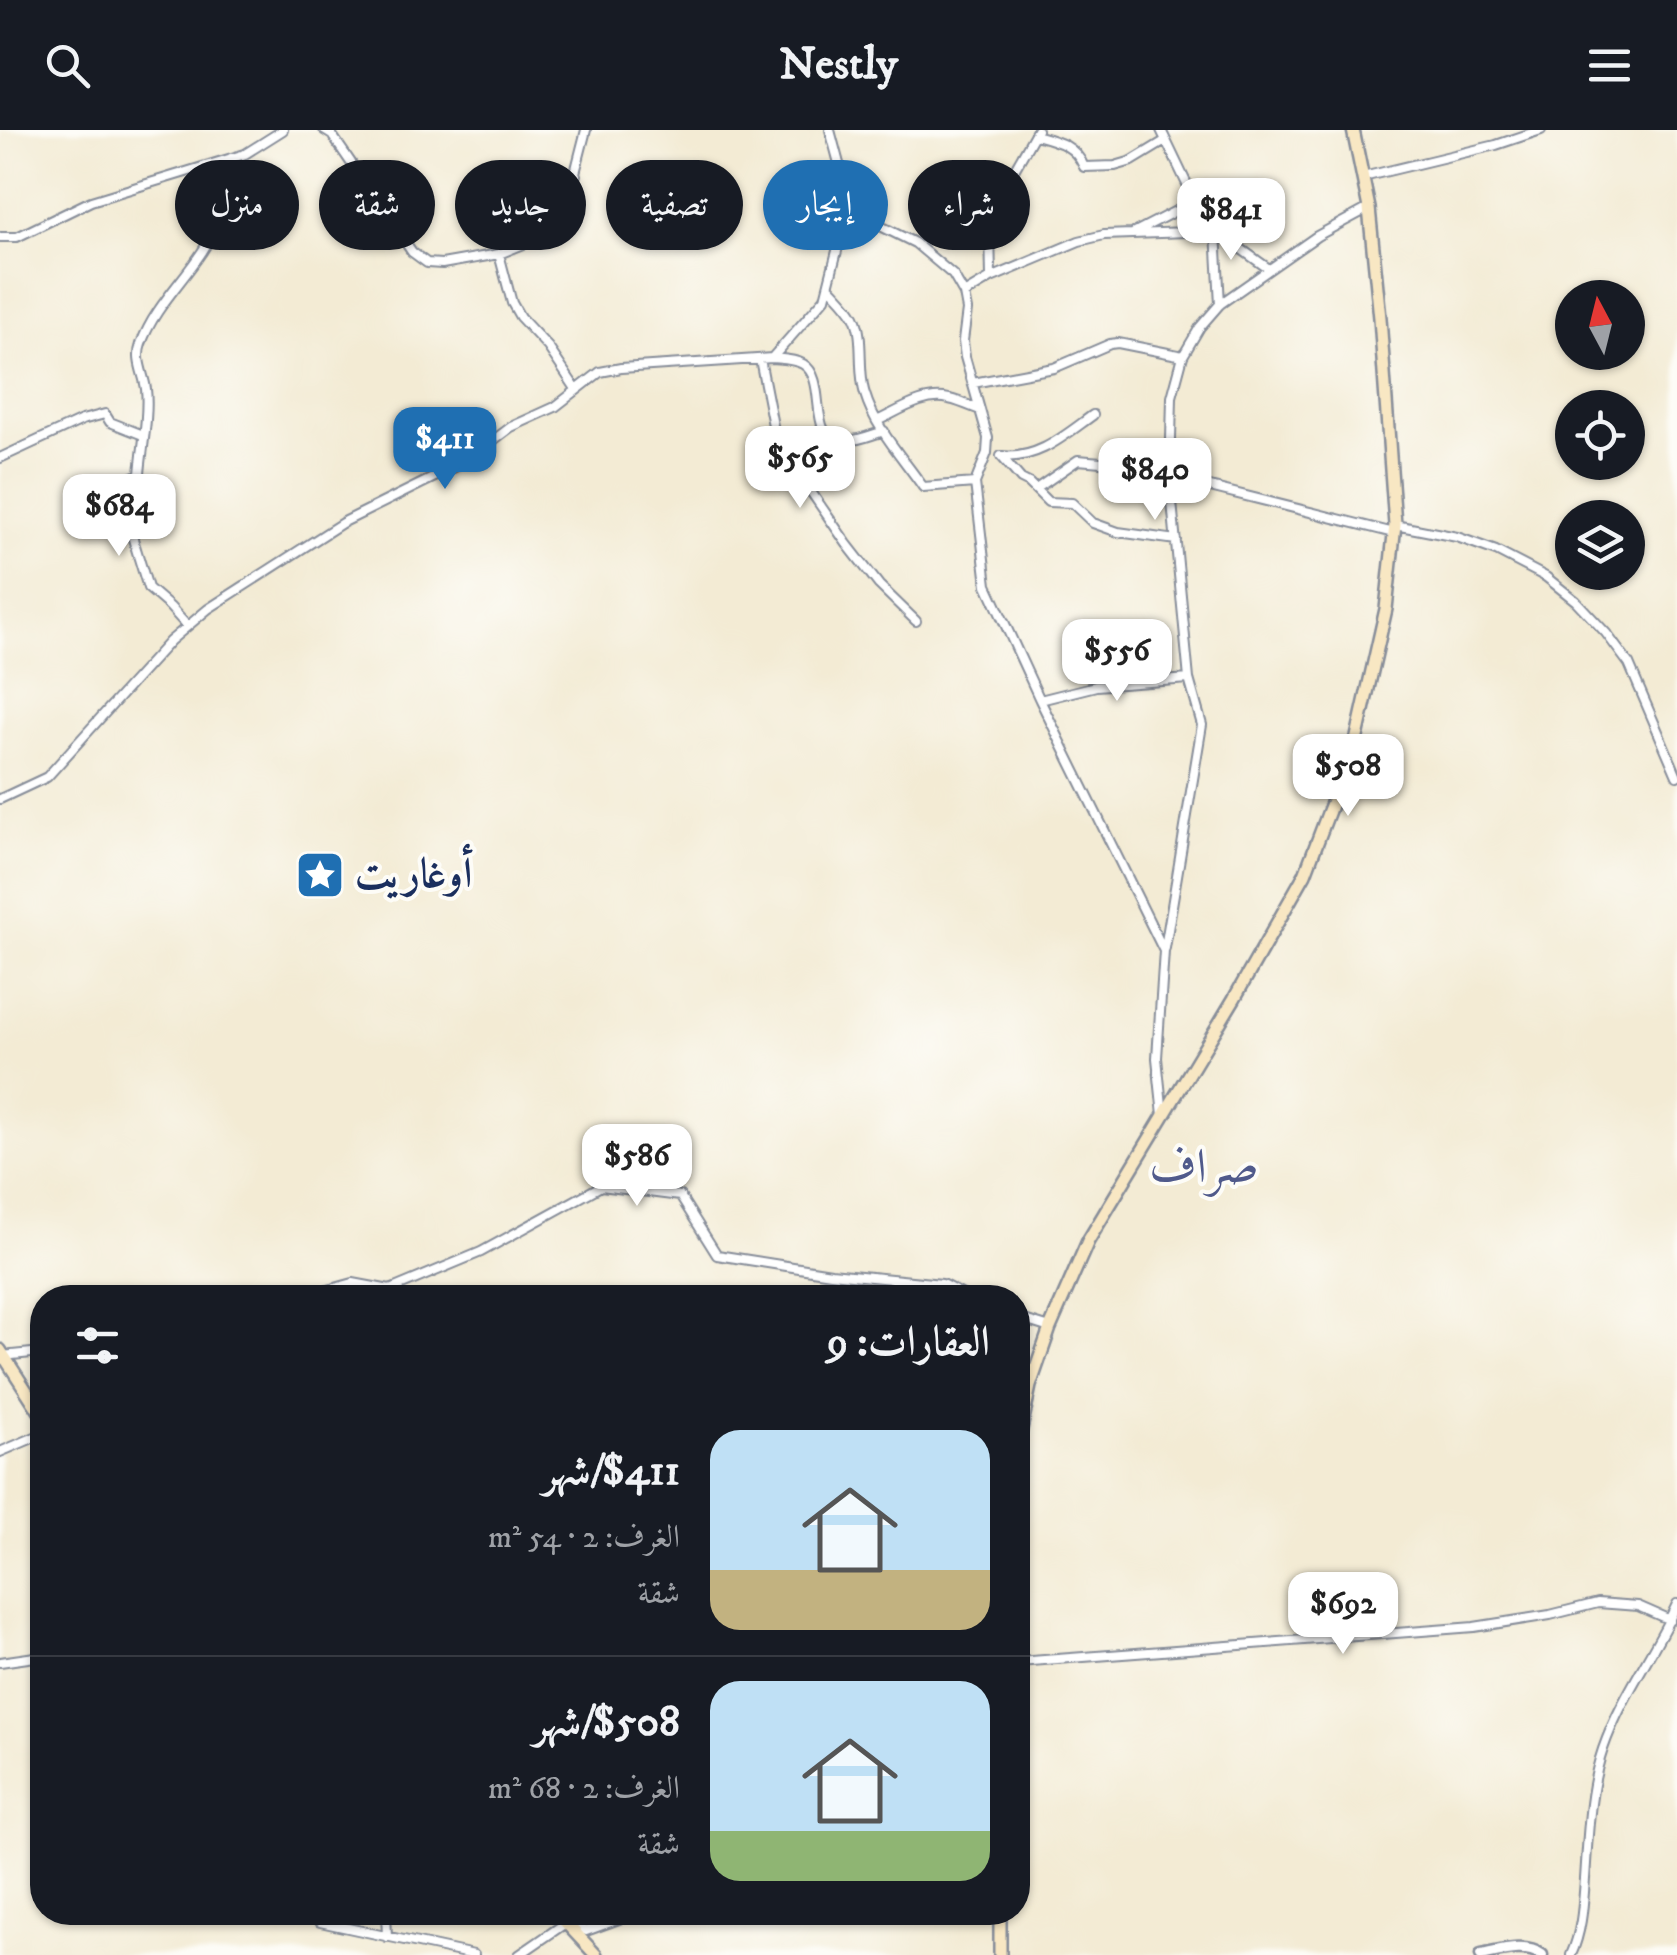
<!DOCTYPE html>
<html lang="ar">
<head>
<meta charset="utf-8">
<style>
	:root { --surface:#171b24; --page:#20242c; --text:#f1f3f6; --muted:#9ea1a6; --line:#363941; --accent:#1f6fb2 }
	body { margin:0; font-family:"IM FELL DW Pica",Amiri,serif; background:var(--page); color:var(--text); direction:rtl; height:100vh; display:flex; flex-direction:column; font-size:38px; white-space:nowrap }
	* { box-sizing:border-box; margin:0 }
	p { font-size:32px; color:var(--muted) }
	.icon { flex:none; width:55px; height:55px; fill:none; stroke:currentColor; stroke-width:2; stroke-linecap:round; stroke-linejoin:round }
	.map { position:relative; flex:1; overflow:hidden; direction:ltr }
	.panel { position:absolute; left:30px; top:1155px; width:1000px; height:640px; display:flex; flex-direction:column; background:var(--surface); border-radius:40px; box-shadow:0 2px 8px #0004; direction:rtl }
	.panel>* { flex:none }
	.guide { position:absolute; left:30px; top:30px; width:1000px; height:90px; direction:rtl; display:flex; gap:20px }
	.needle { width:65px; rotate:353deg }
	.controls { position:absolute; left:1555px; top:150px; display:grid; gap:20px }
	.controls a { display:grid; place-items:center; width:90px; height:90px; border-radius:50%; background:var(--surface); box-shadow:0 2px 8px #0004; font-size:50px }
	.price { position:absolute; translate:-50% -85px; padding:0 22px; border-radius:20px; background:#fff; color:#222; font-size:32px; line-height:65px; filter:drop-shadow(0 2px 5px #0008) }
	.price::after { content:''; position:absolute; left:50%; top:60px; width:30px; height:22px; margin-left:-15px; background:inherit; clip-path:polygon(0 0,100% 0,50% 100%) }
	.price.active { background:var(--accent); color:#fff }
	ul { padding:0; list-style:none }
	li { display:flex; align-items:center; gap:30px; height:250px; padding:0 40px }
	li+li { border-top:2px solid var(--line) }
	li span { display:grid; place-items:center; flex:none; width:280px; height:200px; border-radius:30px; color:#555 }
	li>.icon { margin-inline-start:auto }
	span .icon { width:120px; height:120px; fill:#fffc; stroke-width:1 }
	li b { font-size:42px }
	h2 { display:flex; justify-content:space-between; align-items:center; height:120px; padding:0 40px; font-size:42px }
	.tag { padding:0 35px; border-radius:45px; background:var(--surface); box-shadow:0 2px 8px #0004; font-size:35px; line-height:90px }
	.tag.active { background:var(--accent); color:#fff }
	header { display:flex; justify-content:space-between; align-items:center; height:130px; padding:0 40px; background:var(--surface); font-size:45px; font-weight:800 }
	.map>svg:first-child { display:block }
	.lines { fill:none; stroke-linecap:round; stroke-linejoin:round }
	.minor-casing { stroke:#878d99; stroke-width:12 }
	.tertiary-casing { stroke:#878d99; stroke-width:15 }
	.secondary-casing { stroke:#878d99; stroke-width:16 }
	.minor { stroke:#fff; stroke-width:8 }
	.tertiary { stroke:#fff; stroke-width:10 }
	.secondary { stroke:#f8e7c3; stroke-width:11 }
	.labels { text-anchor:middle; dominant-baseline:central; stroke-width:8; stroke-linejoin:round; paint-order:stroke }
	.poi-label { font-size:42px; font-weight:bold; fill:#1b2f5e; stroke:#fdfcf7; text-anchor:start }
	.quarter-label { font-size:48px; fill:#505a8b; stroke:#fdfcf7 }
</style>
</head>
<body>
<header><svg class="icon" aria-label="menu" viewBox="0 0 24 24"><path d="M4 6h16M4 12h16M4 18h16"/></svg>Nestly<svg class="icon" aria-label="search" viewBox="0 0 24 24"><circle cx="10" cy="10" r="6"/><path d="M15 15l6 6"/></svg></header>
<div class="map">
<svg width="1677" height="1825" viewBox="0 0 1677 1825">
	<rect width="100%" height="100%" fill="#fdfcf7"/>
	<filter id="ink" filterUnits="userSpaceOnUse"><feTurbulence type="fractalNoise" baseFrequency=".01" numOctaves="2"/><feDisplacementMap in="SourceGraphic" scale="20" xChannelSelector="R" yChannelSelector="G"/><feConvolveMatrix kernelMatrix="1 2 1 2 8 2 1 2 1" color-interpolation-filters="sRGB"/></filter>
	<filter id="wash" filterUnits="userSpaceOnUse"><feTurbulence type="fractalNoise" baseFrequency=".0048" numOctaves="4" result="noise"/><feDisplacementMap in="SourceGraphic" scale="40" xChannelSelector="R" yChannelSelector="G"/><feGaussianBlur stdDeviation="2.25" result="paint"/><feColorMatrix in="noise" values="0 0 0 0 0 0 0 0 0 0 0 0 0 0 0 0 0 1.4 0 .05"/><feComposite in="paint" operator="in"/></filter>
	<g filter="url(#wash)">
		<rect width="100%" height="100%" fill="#f3ebd4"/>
	</g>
	<g filter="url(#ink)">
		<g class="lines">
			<g class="minor-casing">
				<path id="minor" d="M324,0L332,5L412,122L427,133L442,134L499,124L512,173L520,187L548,217L576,259
					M830,0L852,82L915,113L953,145L964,164L967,180L963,211L965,227L988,308L987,323L975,353L987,455L1040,570L1164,821L1157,928L1163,985
					M1161,0L1195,71L1216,101L1220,174
					M1035,5C1057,11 1075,15 1084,37L1115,36L1132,31L1165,11
					M529,35L546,41L576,45
					M1363,47L1496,15L1541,0
					M1135,102L1195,71
					M0,107H17L91,71L245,24L283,0
					M499,124L556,101L565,82L586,0
					M991,148L990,98L1000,65L1037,0
					M829,156C837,165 848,175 854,186C865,207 857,240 865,264C875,298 903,328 923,357L975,353
					M964,164L991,148L1079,111L1104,105L1216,101L1269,139
					M772,228C782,229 794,229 803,234C830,250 804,312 845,311C858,311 871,305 884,301
					M760,229L776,311L847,414L879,455L916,491
					M973,253L1054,238L1110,214L1118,213L1183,226
					M877,291C899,281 924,263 949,269C959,271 970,276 980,280
					M1001,326L1021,349L1029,353L1048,372L1072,373L1093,393L1118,402L1176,410
					M1002,326C1038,330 1065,305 1093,285
					M0,328L82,290L105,284L110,292L143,305
					M140,344V353L121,362L122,373L148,458L170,477L187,496
					M1036,359L1078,330L1101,332L1170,351L1202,355L1394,403
					M85,369L140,344C142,318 149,285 146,259C144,244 135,230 141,214C158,167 202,136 219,89C226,69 222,48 231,28
					M1395,395L1457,407L1496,421L1546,447L1576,471L1606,503L1629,534L1677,646
					M1040,570L1096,556L1189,549
					M0,669L47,647L170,511L208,479L342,393L463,333L511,297L555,277L600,242L621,238L772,228L825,168L839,113L852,82
					M1165,818L1202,595L1189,549L1170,351L1172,267L1183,226L1200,197L1220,174L1317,106L1369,78
					M299,1168L353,1153L390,1160L481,1122L601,1056L680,1066L717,1125L831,1143L942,1154L969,1168
					M1018,1188L1050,1198
					M2,1226L42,1222
					M0,1322L42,1304
					M0,1532L42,1526
					M1018,1532L1474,1497L1550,1485L1598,1473L1638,1476L1670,1490
					M315,1782L320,1792L474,1825
					M386,1782L387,1807
					M519,1825L567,1792L586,1801L630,1785L632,1782
					M1571,1825C1582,1801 1583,1775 1585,1749C1588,1706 1589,1660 1603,1619C1621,1567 1654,1523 1677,1474"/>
			</g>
			<g class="tertiary-casing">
				<path id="tertiary" d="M1481,1825C1501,1821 1525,1813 1542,1825"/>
			</g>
			<g class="secondary-casing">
				<path id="secondary" d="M0,1220L42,1285
					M1018,1314L1030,1256L1050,1198L1088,1111L1234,869L1305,744L1357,607L1386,479L1395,395L1380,188L1369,78L1353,0
					M556,1782L596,1825
					M1000,1782V1825"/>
			</g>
			<use href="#minor" class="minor"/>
			<use href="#tertiary" class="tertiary"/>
			<use href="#secondary" class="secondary"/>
		</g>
	</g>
	<defs>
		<g id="sight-square" transform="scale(2.5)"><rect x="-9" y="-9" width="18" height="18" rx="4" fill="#1f6fb2" stroke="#fdfcf7"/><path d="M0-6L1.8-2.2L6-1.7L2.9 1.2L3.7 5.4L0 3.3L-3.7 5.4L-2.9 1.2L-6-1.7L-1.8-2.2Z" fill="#fff"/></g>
	</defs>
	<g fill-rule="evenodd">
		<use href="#sight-square" x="320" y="745"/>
	</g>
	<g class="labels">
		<g class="poi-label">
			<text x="355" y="745">أوغاريت</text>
		</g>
		<g class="quarter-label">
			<text x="1204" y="1038">صراف</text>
		</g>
	</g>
</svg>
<div class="controls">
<a><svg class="needle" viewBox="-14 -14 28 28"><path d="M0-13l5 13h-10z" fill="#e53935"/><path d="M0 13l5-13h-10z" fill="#9ea1a6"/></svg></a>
<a><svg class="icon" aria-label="locate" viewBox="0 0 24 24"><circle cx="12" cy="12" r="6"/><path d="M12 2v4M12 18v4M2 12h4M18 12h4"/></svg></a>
<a><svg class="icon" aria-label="layers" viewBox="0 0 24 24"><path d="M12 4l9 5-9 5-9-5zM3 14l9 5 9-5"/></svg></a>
</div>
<b class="price" style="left:1231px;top:133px">$841</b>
<b class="price active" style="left:445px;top:362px">$411</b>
<b class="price" style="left:800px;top:381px">$565</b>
<b class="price" style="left:1155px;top:393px">$840</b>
<b class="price" style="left:119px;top:429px">$684</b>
<b class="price" style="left:1117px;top:574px">$556</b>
<b class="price" style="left:1348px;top:689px">$508</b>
<b class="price" style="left:637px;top:1079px">$586</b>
<b class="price" style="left:1343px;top:1527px">$692</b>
<div class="guide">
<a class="tag">شراء</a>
<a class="tag active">إيجار</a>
<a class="tag">تصفية</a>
<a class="tag">جديد</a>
<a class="tag">شقة</a>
<a class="tag">منزل</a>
</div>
<section class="panel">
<h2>العقارات: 9<svg class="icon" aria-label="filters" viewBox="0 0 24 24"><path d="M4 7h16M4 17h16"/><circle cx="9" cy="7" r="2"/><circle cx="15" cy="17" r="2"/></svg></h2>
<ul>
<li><span style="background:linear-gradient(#bfe0f5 70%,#c2b280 0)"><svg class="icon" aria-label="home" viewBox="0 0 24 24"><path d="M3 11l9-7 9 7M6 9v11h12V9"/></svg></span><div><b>$411/شهر</b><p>الغرف: 2 · 54 m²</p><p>شقة</p></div></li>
<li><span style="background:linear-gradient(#bfe0f5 75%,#8fb573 0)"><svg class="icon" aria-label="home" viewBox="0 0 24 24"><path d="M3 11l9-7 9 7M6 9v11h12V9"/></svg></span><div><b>$508/شهر</b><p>الغرف: 2 · 68 m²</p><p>شقة</p></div></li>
</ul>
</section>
</div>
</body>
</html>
